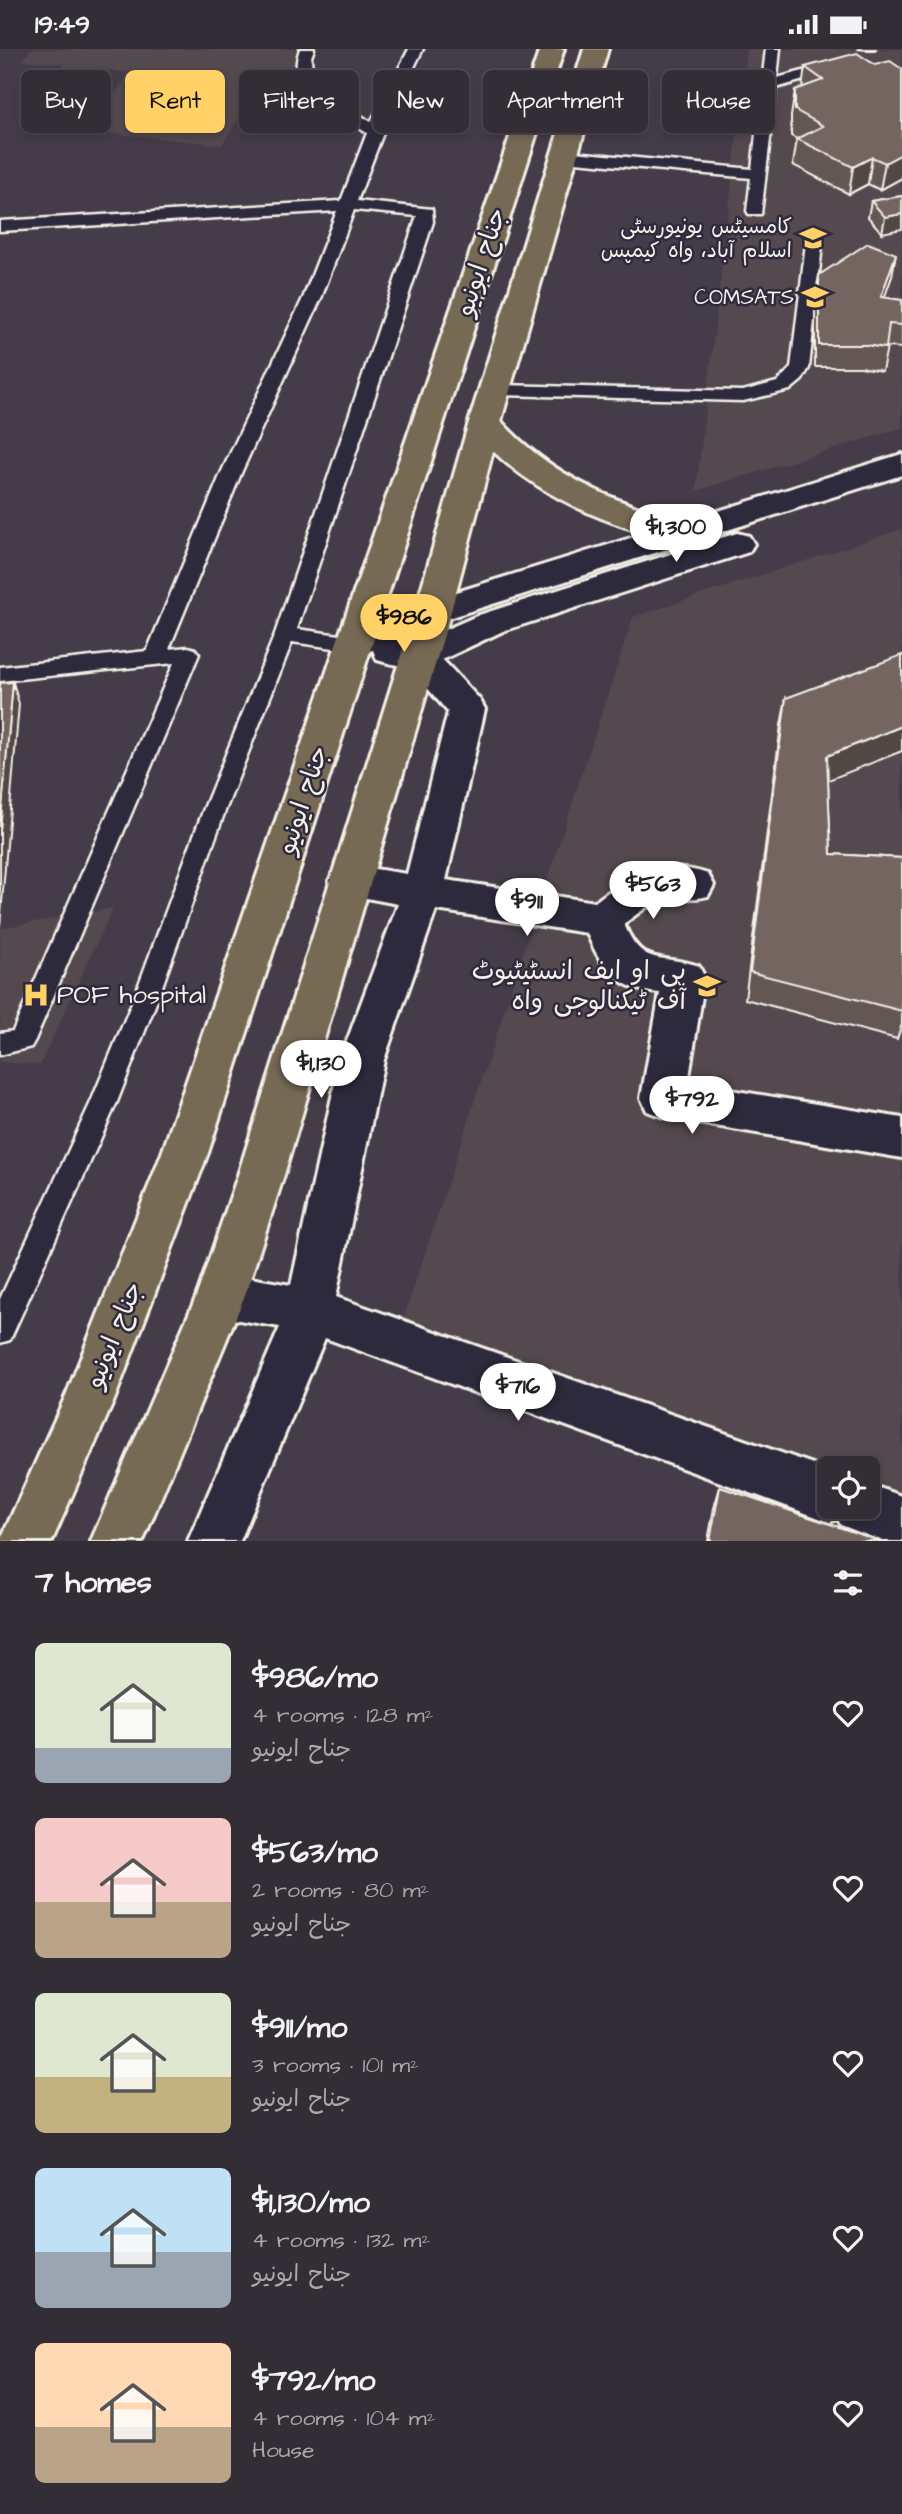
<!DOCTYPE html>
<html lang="en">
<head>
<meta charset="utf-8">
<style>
	:root { --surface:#332d36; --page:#3b353e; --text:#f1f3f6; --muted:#a9a8ad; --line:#4e4951; --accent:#ffd166 }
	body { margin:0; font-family:"Architects Daughter","Playpen Sans Arabic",sans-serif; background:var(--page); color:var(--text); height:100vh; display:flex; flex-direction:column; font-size:26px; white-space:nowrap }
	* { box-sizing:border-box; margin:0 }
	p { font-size:23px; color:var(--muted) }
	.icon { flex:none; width:38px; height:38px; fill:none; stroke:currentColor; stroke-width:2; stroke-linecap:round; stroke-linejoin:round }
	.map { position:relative; height:1492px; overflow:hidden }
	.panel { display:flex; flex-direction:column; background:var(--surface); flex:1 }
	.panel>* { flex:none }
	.banner { position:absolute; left:21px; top:21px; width:861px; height:63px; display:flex; gap:14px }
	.fabs { position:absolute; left:817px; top:1407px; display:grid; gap:14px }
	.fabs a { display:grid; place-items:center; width:63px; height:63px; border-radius:10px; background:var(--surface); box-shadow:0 4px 10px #0003,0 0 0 2px var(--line); font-size:35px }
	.price { position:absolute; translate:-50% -60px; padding:0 16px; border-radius:24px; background:#fff; color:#222; font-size:23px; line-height:46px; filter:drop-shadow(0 2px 4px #0008) }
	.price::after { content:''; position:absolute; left:50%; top:42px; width:21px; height:16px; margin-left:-10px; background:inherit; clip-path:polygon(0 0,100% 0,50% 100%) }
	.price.active { background:var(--accent); color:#111 }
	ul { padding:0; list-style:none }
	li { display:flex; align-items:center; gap:21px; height:175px; padding:0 35px }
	li span { display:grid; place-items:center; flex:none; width:196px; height:140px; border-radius:10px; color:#555 }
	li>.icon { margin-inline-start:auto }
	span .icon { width:84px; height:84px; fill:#fffc; stroke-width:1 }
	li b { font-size:30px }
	h2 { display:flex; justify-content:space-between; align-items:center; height:84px; padding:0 35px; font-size:30px }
	.pill { padding:0 24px; border-radius:10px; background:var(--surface); box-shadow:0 4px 10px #0003,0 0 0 2px var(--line); font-size:24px; line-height:63px }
	.pill.active { background:var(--accent); color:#111 }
	.status { display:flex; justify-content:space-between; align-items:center; height:49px; padding:0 35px; background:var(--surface); direction:ltr }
	.status svg { height:19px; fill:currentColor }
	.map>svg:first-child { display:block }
	.built { fill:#524850 }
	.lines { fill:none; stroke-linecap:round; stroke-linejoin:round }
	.service-casing { stroke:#f4f1e8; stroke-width:5 }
	.minor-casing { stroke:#f4f1e8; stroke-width:6 }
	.tertiary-casing { stroke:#f4f1e8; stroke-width:6 }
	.primary-casing { stroke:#f4f1e8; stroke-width:6 }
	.service { fill:#2f2a3d; fill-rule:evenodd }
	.minor { fill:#2f2a3d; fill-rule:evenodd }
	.tertiary { fill:#2f2a3d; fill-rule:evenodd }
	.primary { fill:#776a54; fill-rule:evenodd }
	.wall { fill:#645753; stroke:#f4f1e8; stroke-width:2 }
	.shaded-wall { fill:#514744; stroke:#f4f1e8; stroke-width:2 }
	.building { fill:#746561; stroke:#f4f1e8; stroke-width:2 }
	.labels { text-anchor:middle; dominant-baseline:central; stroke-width:5; stroke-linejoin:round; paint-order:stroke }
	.far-poi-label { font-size:21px; fill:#f4f1e8; stroke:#2f2a3d; text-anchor:end }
	.street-label { font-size:26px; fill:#f4f1e8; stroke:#2f2a3d }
	.poi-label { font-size:26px; fill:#f4f1e8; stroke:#2f2a3d; text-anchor:end }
</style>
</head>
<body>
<div class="status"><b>19:49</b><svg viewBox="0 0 49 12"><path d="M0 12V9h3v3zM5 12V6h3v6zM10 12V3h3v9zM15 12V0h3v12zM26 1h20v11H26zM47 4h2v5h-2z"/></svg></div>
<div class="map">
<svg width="902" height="1492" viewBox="0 0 902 1492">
	<rect width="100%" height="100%" fill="#443c48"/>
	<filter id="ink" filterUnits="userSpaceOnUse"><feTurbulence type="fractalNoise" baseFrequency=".0143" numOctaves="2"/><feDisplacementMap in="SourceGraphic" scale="14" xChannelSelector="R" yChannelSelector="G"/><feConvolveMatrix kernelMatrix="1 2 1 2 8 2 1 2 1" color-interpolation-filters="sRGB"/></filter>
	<g filter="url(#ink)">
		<path class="built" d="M31,0H313L293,39L260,35L222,96L88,82L130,24L108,21L100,28L59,23L64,15L22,11Z
			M747,0H902V379L696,442Z
			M902,480V1458L868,1448V1419H830L829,1436L392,1305L633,568Z
			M113,859L40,1016L0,1013V879Z"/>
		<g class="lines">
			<g class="service-casing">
				<path id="service" d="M300,0H314L311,8L312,27L338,52L371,73L409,0H423L388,71L357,152L432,160L433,173L297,580L354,588L361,590L365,595L361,600L354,602L292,593L225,762L159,946L117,1053L10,1291L0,1294V1250L91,1053L135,946L203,762L275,585L417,167L354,161L322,247L242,422L169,600L188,598L195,600L199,605L35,991L31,998L0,1006V984L13,982L174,614L0,632V618L147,602L222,422L304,247L337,162L0,182V172L341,152L367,84C352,74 303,45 298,28C295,20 297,8 300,0Z
					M766,0H780L777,29L833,14L840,18L838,21L776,39L761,165H749L747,162L751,129L564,112L556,107L564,102L752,120Z
					M815,181L823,186L809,319L802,331L790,341L743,352L495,346L486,341L495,336L743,342L777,333L791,319L807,186Z"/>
			</g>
			<g class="minor-casing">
				<path id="minor" d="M418,595L431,598L480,651L485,660L446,831L595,853C631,825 663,810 708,825L714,836L708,847C692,852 683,847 669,849C653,851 637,865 624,875C643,920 661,904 699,917L705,929L688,1034L902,1069V1109L663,1068L647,1062L641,1049L660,944C619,941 602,921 587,884L436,861L384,1011L336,1248L830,1421V1458H868V1435L902,1447V1492H882L841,1476L838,1470L830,1473L325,1289L240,1492H188L280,1278L221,1268L204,1262L197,1246L204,1230L221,1224L291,1236L340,1011L398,855L335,843L329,832L335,821L349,816L407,825L448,663L400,607L405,598Z"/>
			</g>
			<g class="tertiary-casing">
				<path id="tertiary" d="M902,405V426L445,570L397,591L415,594L479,566L737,484L749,487L754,495L749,503L503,582L431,616C413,621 395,616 377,611L373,601L354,607L341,604L336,595L341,586L421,554Z"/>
			</g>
			<g class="primary-casing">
				<path id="primary" d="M540,0H564L208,1104L115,1349L52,1492H0L67,1344L162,1104Z
					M584,0H608L501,372C553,430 620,455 693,476L698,484L693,492L681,495C611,476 546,452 493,402L451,562L284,1126L245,1246L143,1492H91L197,1246L238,1126L415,562L469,373Z"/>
			</g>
			<use href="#service" class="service"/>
			<use href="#minor" class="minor"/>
			<use href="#tertiary" class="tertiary"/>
			<use href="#primary" class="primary"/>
		</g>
		<path class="wall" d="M857,0H876L875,2Z
			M875,16L902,20V129L880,141L868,135L849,145L793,116L797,90L791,87V67L795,41L802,39L805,18Z
			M902,147L882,184L868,168L871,152Z
			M819,226L892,227L884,249L902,251V299L887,298L882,322L861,318H815V248Z
			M786,649L828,731L831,805L902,809V975L897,990L745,950L781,676Z
			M720,1438L880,1492H708L714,1459Z"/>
		<path class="shaded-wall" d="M902,90V129L880,141L885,114Z
			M872,108L868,135L849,145L853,118Z
			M902,165V180L882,184L885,168Z
			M896,205L892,227L877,270L881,248Z
			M13,633L19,655L0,877V781Z
			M902,677V702L821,734L827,707Z"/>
		<path class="building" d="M857,4L875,16L890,12L902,20V105L885,114L872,108L853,118L797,90L823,77L795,61V41L823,31L805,18Z
			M902,147V165L885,168L871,152Z
			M868,194L896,205L881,248L902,251V276L889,275L886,299L865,296H819V226Z
			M902,606V677L827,707L831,805L902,809V962L750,923L786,649Z
			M13,633L0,781V634Z
			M720,1438L880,1492H710Z"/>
	</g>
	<defs>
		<g id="university-bare" transform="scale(2.1)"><path d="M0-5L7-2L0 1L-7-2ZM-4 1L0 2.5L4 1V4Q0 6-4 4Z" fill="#ffd166" stroke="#2f2a3d" stroke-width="2.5" paint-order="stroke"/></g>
		<g id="school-bare" transform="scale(2.1)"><path d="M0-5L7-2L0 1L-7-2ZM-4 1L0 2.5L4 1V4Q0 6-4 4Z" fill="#ffd166" stroke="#2f2a3d" stroke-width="2.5" paint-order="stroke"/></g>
		<g id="hospital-bare" transform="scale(2.1)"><path d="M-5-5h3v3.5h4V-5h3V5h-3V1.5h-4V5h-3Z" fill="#ffd166" stroke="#2f2a3d" stroke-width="2.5" paint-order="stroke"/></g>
	</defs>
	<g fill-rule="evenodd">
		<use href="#university-bare" x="813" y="189"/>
		<use href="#school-bare" x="815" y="248"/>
		<use href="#university-bare" x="707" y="937"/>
		<use href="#hospital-bare" x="36" y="946"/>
	</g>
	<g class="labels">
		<g class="far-poi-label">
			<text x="792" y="177">کامسیٹس یونیورسٹی<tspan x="792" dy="24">اسلام آباد، واہ کیمپس</tspan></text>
			<text x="794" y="248">COMSATS</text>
		</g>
		<g class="street-label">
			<text transform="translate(481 213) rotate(-72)">جناح ایونیو</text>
			<text transform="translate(303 751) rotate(-72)">جناح ایونیو</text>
			<text transform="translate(114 1286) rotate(-68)">جناح ایونیو</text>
		</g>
		<g class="poi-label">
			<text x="686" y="922">پی او ایف انسٹیٹیوٹ<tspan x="686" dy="30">آف ٹیکنالوجی واہ</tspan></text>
			<text x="57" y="946" text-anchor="start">POF hospital</text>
		</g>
	</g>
</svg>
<div class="fabs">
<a><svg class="icon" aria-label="locate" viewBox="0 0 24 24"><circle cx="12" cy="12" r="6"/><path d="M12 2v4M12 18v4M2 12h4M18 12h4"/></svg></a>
</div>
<b class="price" style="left:676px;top:515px">$1,300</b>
<b class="price active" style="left:404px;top:605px">$986</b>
<b class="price" style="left:653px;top:872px">$563</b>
<b class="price" style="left:527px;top:889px">$911</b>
<b class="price" style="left:321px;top:1051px">$1,130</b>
<b class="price" style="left:692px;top:1087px">$792</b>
<b class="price" style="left:518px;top:1374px">$716</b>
<div class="banner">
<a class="pill">Buy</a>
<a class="pill active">Rent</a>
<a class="pill">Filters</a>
<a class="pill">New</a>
<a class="pill">Apartment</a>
<a class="pill">House</a>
</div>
</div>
<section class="panel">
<h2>7 homes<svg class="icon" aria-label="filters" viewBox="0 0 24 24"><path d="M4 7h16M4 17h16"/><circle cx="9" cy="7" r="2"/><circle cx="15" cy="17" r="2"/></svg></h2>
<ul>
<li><span style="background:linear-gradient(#dfe7d0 75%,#9aa5b1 0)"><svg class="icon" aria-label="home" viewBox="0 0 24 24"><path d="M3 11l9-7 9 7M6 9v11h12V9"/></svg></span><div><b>$986/mo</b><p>4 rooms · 128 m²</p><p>جناح ایونیو</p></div><svg class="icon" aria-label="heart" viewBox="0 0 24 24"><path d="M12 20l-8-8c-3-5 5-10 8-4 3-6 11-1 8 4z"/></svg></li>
<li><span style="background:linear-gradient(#f6c9c9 60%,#b9a48a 0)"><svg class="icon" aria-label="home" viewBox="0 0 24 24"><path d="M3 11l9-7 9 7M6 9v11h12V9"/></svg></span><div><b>$563/mo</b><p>2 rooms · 80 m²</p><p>جناح ایونیو</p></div><svg class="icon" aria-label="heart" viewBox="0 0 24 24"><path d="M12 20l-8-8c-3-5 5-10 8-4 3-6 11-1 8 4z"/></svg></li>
<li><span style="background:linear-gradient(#dfe7d0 60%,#c2b280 0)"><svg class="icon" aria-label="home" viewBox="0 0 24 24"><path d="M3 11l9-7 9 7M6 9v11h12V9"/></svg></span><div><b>$911/mo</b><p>3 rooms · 101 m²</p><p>جناح ایونیو</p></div><svg class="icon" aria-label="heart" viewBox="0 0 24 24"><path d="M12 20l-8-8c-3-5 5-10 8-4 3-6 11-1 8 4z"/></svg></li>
<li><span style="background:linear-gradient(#bfe0f5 60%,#9aa5b1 0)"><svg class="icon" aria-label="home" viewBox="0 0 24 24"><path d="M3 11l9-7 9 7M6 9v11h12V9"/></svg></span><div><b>$1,130/mo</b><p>4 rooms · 132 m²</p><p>جناح ایونیو</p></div><svg class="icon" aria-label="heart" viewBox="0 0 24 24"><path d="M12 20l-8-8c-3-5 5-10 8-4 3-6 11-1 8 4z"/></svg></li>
<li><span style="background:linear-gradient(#ffd9b3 60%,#b9a48a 0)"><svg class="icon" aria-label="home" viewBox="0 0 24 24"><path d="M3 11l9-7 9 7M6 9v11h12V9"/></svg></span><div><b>$792/mo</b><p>4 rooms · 104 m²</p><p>House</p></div><svg class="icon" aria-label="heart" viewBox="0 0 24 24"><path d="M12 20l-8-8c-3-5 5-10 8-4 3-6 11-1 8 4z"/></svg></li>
</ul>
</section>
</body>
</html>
